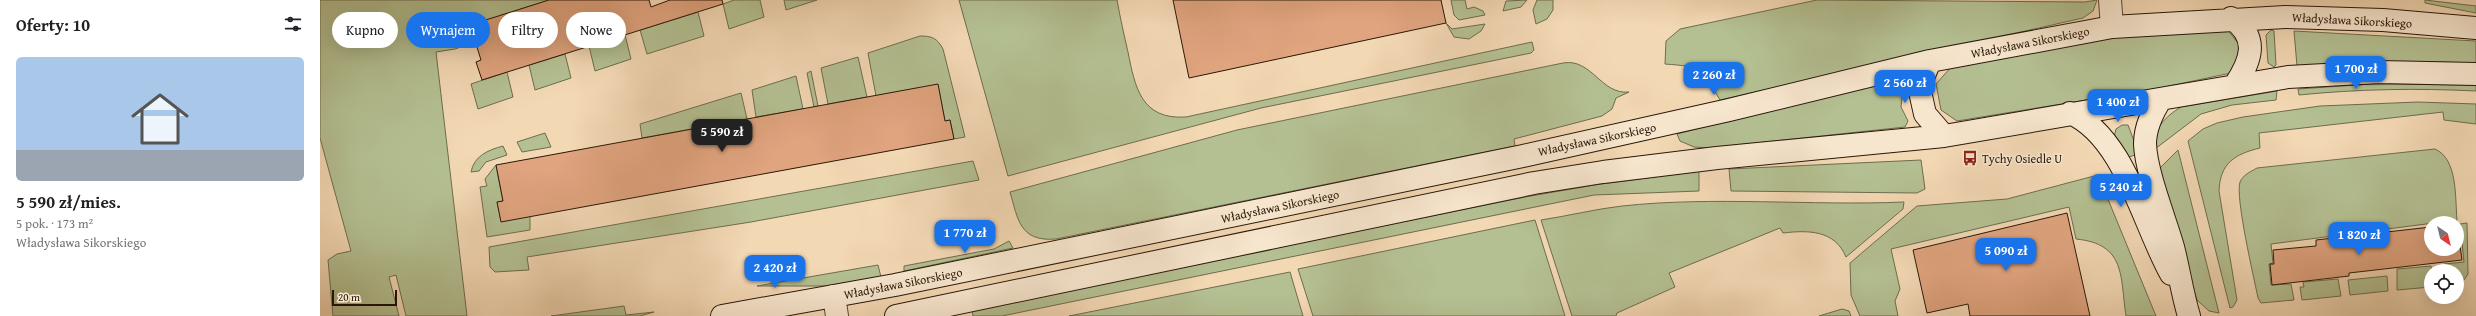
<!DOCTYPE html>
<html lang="pl">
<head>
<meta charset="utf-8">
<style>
	:root { --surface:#fff; --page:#f6f6f6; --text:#202124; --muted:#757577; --accent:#1a73e8 }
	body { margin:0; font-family:"Gentium Book Plus",serif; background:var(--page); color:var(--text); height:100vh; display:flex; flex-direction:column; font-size:15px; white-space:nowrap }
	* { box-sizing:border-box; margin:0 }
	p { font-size:13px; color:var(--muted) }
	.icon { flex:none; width:22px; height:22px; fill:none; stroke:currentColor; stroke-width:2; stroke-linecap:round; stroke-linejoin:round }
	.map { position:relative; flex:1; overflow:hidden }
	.details { display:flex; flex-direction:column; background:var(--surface); width:320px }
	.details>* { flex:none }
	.hud { position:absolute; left:12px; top:12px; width:380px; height:36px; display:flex; gap:8px }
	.needle { width:26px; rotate:145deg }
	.buttons { position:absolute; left:2104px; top:216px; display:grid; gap:8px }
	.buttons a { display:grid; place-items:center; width:40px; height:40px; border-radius:50%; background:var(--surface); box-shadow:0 4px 16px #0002; font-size:20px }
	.scale { position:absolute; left:12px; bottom:10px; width:65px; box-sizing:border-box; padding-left:4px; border:2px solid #29180a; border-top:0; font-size:11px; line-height:14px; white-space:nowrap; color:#29180a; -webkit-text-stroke:3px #f7e6ce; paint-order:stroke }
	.price { position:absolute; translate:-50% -34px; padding:0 9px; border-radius:8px; background:var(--accent); color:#fff; font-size:13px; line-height:26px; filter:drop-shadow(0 1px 2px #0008) }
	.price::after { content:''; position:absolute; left:50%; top:24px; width:12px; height:9px; margin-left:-6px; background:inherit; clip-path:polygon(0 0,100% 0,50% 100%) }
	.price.on { background:#222; color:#fff }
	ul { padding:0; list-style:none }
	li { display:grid; align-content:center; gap:8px; height:212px; padding:0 16px }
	li span { display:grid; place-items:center; height:124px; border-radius:6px; color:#555 }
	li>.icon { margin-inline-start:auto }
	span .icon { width:72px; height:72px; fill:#fffc; stroke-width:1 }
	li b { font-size:17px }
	h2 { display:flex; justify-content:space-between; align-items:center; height:48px; padding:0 16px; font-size:17px }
	.pill { padding:0 14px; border-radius:18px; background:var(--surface); box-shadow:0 4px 16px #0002; font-size:14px; line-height:36px }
	.pill.on { background:var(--accent); color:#fff }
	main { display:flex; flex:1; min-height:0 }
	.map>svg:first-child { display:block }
	.green { fill:#b4c092; stroke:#6e6c4e }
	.building { fill:#e0a47f; stroke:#29180a }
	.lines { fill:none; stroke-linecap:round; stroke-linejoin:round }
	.street-casing { stroke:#5c4834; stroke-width:24 }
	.secondary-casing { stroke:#29180a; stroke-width:24 }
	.street { stroke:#f7e6ce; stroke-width:22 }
	.secondary { stroke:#f7e6ce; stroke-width:22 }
	.labels { text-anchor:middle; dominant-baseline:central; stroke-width:3; stroke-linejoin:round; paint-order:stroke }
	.street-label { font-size:12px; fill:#29180a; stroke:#f7e6ce }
	.poi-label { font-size:12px; fill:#29180a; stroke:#f7e6ce; text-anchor:start }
</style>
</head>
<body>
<main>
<section class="details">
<h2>Oferty: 10<svg class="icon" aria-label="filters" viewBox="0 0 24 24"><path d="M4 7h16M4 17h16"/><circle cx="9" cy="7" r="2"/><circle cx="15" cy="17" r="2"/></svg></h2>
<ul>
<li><span style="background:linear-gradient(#a9c7e8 75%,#9aa5b1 0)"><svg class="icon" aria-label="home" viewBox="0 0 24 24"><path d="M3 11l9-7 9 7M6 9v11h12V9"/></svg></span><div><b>5 590 zł/mies.</b><p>5 pok. · 173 m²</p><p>Władysława Sikorskiego</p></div></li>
</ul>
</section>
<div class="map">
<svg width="2156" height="316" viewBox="0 0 2156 316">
	<rect width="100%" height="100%" fill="#f3d8b4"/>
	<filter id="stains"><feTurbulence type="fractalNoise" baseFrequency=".005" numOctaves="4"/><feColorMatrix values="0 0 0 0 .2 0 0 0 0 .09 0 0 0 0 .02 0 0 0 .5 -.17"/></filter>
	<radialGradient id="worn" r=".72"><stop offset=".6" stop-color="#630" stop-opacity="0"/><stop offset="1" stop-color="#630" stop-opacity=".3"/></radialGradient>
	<path class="green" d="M0,0H229L151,25L156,42L135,49L116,52L147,316H86L76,275L69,277L79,316H13L8,260L17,254L31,251L0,138Z
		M414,0H440L444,17L409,29L403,4Z
		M464,0H497L466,10Z
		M639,0H797C800,17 804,35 808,52C815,87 821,120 866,117L1212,42L1214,50L1211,53L941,108L688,176Z
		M1131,0H1145L1147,9L1154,7L1163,11L1165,15L1139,20L1134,15Z
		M1207,0L1201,7L1183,11L1186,1Z
		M1217,0H1233V10L1227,19L1216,24L1213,10Z
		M1497,0L1765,2L1777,0L1773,11L1763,18L1400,100C1380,67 1383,67 1345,64L1346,41L1360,29Z
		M2105,0L2156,6V13L2105,3Z
		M378,12L384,36L327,54L320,30Z
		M1126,23L1132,29L1165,24L1161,31L1149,39L1134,37Z
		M1907,29L1918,43L1922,60L1911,73L1840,88L1637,121L1621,110L1616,84L1632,66L1791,37Z
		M1951,30L1954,31L1956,65L1954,67L1948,63L1946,35Z
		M1974,31L2156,41V63L2114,62L1977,66Z
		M305,35L311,59L275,71L269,46Z
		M600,36C612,36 617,38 623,49L645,137L634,139L630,120L625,121L618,85L556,96L548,53Z
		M245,54L251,78L215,90L209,65Z
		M538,57L547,97L508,104L501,68Z
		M1243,63C1272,58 1281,95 1309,92L1296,98L1292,109L1282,116L1194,139L1195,146L736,239C700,242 698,220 690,192L917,130Z
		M491,71L498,106L494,107L487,73Z
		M187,72L193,97L158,109L151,84Z
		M476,76L483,109L436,117L432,90Z
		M1578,77L1583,88L1581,107L1588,121L1585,127L1389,148L1374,147L1360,141L1357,134Z
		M2051,84L2156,85V91C2097,88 2038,89 1979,95L1978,89Z
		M1957,91L1956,100L1912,105L1881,114L1835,149C1831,130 1846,116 1861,107Z
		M421,93L427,119L322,138L320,124Z
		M2098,102L2156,104V124L2124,120L2123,112L1939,133L1940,148C1915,154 1900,163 1899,191L1917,300L1913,307L1910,308L1868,141L1883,129L1897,123L1923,117L2000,106Z
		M1802,125H1808L1819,154L1805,158L1794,137L1796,129Z
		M225,133L231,147L202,152L197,142Z
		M183,146L187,155L166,162L159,171L151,172C154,156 168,150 183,146Z
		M2115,149C2138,159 2135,198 2137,220L1951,244L1953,263L1949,264L1951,285L1971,284L1974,300L1941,303L1938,298C1934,278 1915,197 1920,182C1923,175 1930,172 1937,168Z
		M1858,150L1899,313L1889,311L1877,300L1837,171Z
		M1601,160L1605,189L1597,193L1411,191L1409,169Z
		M653,161L659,180L431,222L207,257L209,270L175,272L170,267L169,247Z
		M176,165L183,201L177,202L181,221L210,216V230L167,237L160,187L167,186L165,179Z
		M1379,171V191L1274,195L682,316H653L652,309L1205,197L1274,185Z
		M1778,175L1836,316H1806C1800,276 1806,244 1756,239L1749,207L1571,249L1580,289L1575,301L1578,316H1540L1531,295L1530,263L1597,206L1687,199Z
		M1584,202L1583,209L1526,257C1515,230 1488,230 1463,233L1460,228L1349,273L1355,287L1297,313L1296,316H1252L1221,220C1248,216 1275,209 1302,206C1395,196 1490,206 1584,202Z
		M1215,220L1245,316H993L978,269Z
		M2147,223L2148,274L2144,280L2137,283V271H2124V264L2144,262L2140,224Z
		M689,241L693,248L584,271V266L674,249Z
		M558,265L561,277L506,286H437Z
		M2111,266L2112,270L2115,271H2111V287L2077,290V269Z
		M970,272L983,316H749Z
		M2067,276L2068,291L2030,295L2028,280Z
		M2018,279L2021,296L1982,300L1980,287H1984L1983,282Z
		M304,306L306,315L334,312L320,316H231Z
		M1522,309L1529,311L1531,316H1499Z"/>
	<path class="building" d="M229,0H329L331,7L350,0H402L403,4L162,80L156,62L161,60L150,25Z
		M853,0H1121L1126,23L869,78Z
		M618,84L625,121L630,120L634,139L181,222L177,202L183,201L176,165Z
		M1747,213L1770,316H1650L1648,304L1607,313L1593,250Z
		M2137,224L2142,260L2029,273V276L1952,285L1950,264H1954L1953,250L1996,246V240L2111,227V249H2137Z"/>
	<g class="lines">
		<g class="street-casing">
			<path id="street" d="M1790,0L1792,27
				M514,296L517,316"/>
		</g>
		<g class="secondary-casing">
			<path id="secondary" d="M1911,18C1940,37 1931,61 1915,85
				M1610,61L1599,87L1605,114L1624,136
				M1841,99C1832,113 1825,127 1825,144C1826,172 1845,219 1853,247C1859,270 1862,293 1869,316
				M1750,113C1804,136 1823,224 1851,274
				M402,316L575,285L1203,156L1409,110L1610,61L1792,27L1965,17L2063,20L2156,28
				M576,316L1214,183L1283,172L1397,158L1624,136L1968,77L2060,72L2156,74"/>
		</g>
		<use href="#street" class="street"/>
		<use href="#secondary" class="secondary"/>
	</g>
	<defs>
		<g id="bus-bare" transform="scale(1.2)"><path d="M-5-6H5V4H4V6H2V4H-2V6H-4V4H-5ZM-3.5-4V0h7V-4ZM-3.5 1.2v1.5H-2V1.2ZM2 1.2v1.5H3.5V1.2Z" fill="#8f2418" stroke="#f7e6ce" stroke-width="2.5" paint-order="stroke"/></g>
	</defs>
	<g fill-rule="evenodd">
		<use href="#bus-bare" x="1650" y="158"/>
	</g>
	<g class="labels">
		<g class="street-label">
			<text transform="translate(2032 20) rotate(3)">Władysława Sikorskiego</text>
			<text transform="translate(1710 42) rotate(-11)">Władysława Sikorskiego</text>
			<text transform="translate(1277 139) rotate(-12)">Władysława Sikorskiego</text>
			<text transform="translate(960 206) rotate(-12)">Władysława Sikorskiego</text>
			<text transform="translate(583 283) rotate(-11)">Władysława Sikorskiego</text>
		</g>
		<g class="poi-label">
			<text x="1662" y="158">Tychy Osiedle U</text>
		</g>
	</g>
	<rect width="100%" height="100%" filter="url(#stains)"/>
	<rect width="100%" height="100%" fill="url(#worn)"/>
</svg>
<div class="buttons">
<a><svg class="needle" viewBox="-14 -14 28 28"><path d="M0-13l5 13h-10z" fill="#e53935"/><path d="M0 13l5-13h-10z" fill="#757577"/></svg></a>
<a><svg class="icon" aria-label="locate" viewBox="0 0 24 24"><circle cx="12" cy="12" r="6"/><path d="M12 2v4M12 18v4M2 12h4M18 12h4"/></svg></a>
</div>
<div class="scale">20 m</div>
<b class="price" style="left:2036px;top:90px">1 700 zł</b>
<b class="price" style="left:1394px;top:96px">2 260 zł</b>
<b class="price" style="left:1585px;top:104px">2 560 zł</b>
<b class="price" style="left:1798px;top:123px">1 400 zł</b>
<b class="price on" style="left:402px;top:153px">5 590 zł</b>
<b class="price" style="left:1801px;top:208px">5 240 zł</b>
<b class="price" style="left:645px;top:254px">1 770 zł</b>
<b class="price" style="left:2039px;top:256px">1 820 zł</b>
<b class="price" style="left:1686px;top:272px">5 090 zł</b>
<b class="price" style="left:455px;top:289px">2 420 zł</b>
<div class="hud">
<a class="pill">Kupno</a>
<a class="pill on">Wynajem</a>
<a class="pill">Filtry</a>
<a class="pill">Nowe</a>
</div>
</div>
</main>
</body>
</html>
